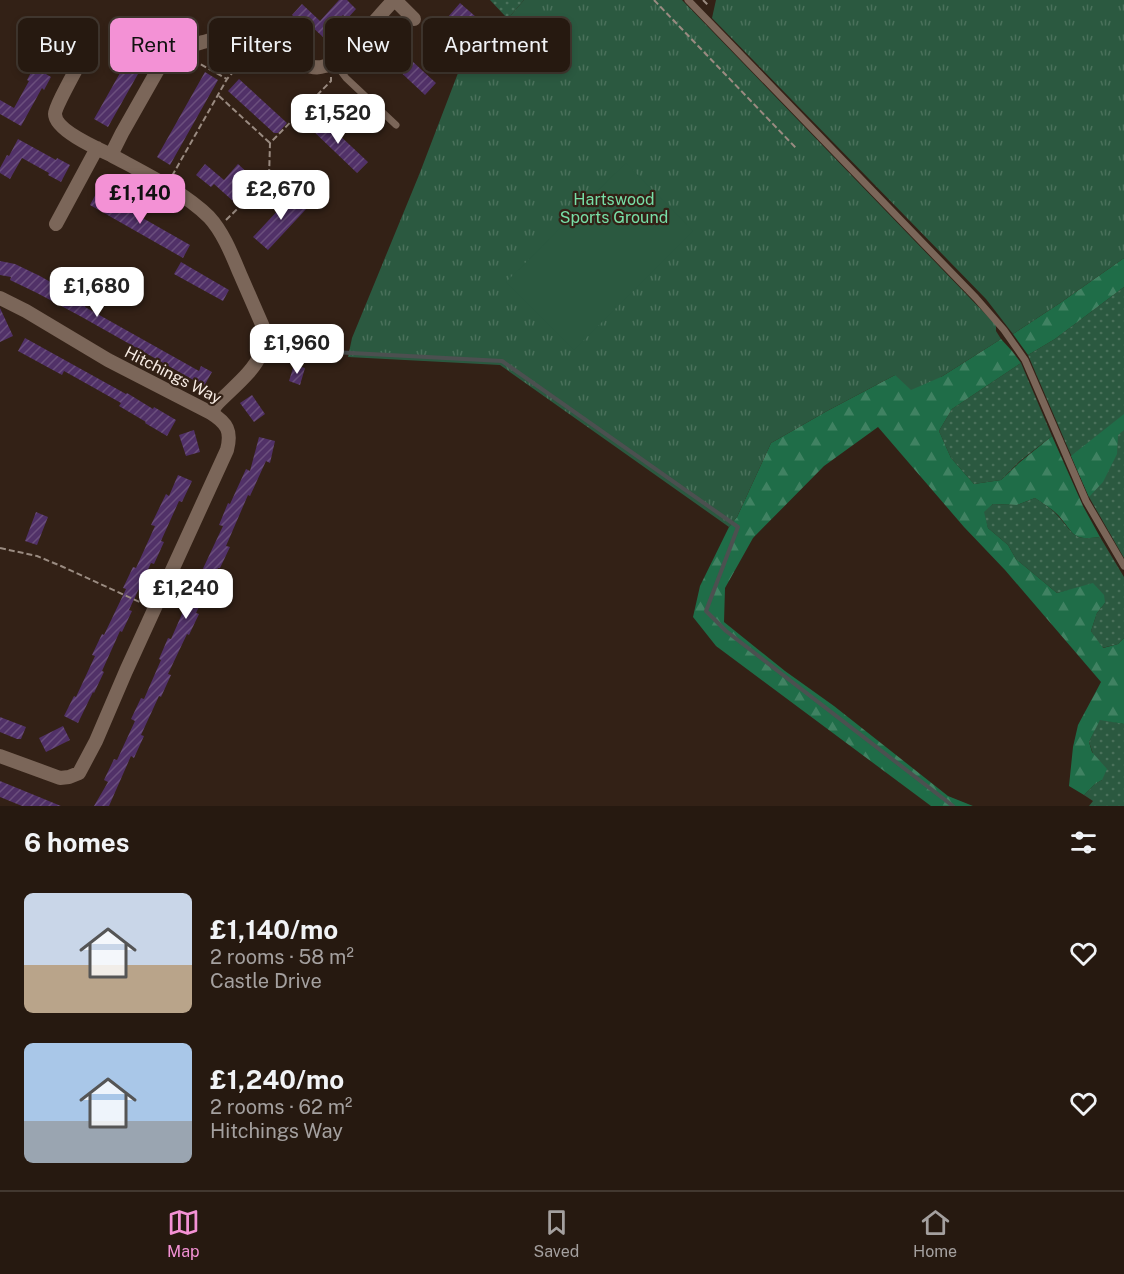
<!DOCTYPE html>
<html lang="en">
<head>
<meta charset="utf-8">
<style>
	:root { --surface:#261910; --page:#32261e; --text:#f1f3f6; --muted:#a4a09f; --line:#423830; --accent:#f391d5 }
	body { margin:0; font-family:"Public Sans",sans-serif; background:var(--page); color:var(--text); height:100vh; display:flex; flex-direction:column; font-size:22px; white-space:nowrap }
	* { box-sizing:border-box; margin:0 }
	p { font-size:20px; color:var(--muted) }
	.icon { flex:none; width:33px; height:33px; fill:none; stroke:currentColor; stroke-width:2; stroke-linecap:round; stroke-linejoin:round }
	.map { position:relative; height:806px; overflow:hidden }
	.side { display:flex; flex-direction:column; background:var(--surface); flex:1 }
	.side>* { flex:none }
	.guide { position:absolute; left:18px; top:18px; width:600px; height:54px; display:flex; gap:12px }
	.price { position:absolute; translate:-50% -51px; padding:0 14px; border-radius:12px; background:#fff; color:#222; font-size:20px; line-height:39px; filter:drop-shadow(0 2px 3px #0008) }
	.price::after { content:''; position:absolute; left:50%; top:36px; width:18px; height:14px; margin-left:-9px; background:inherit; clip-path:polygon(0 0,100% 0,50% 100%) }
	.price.selected { background:var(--accent); color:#111 }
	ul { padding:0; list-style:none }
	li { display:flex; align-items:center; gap:18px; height:150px; padding:0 24px }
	li span { display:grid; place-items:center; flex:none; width:168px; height:120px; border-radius:9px; color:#555 }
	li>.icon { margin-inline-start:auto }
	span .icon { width:72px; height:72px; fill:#fffc; stroke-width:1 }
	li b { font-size:26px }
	h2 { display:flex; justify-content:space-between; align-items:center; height:72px; padding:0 24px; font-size:26px }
	.pill { padding:0 21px; border-radius:9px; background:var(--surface); box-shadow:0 3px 9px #0003,0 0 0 2px var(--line); font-size:21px; line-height:54px }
	.pill.selected { background:var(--accent); color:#111 }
	.tab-bar { display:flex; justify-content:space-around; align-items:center; height:84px; border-top:2px solid var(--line); background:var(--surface); font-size:16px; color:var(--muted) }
	.tab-bar a { display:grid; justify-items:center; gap:3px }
	.tab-bar .selected { color:var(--accent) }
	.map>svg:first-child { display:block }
	.grass { fill:url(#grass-dots) }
	.forest { fill:url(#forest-firs) }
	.park { fill:url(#park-tufts) }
	.pitch { fill:#2b5940 }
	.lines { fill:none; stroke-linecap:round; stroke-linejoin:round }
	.stream { stroke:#4c5050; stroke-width:4 }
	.building { fill:url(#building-hatch) }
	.path { stroke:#9a8b81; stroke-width:2; stroke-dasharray:6 3; stroke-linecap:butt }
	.service { stroke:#7b6659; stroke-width:7 }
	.minor { stroke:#7b6659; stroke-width:14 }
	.labels { text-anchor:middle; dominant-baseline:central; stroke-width:4.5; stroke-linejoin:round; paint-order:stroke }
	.park-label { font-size:16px; fill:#78dfa7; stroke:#332116 }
	.street-label { font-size:16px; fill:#f8ece4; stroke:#332116 }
</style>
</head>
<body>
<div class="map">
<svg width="1124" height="806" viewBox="0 0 1124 806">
	<defs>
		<pattern id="grass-dots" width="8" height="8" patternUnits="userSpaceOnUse" patternTransform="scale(1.5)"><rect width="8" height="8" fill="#2b5940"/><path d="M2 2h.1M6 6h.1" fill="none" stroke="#4a715b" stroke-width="1.8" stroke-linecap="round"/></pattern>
		<pattern id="forest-firs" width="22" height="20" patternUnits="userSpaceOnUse" patternTransform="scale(1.5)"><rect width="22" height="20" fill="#1f6d48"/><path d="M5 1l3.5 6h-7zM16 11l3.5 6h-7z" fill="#408262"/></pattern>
		<pattern id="park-tufts" width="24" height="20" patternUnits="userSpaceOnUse" patternTransform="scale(1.5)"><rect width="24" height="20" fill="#2b5940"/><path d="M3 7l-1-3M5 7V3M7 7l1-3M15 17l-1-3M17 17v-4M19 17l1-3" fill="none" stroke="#4a715b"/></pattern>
		<pattern id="building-hatch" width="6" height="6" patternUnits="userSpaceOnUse" patternTransform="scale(1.5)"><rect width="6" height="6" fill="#513168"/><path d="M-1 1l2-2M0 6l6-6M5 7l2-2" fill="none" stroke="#6b4f7d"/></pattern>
	</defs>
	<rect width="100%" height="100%" fill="#332116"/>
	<path class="grass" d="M490,0H524L511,15L506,17Z
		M1124,287V558L1089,497L1028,355L1055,339Z
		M1021,363L1052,436L1020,461L1001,480L974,484L951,458L939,431L952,409Z
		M1035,498C1042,503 1051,508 1057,515C1075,534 1071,541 1100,537L1124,577V638L1118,644L1102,648L1091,631L1097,613L1105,603L1074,589L1057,593L1016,559L1008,545L988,528L983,512L993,504L1017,505Z
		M1100,719L1124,724V806H1089L1093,801L1084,795L1095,784L1102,780L1089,742Z"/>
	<path class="forest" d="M1124,258V287L1055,339L1028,355L1013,334L1060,303Z
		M1001,339L1012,351L1021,363L952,409L939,431L951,458L974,484L1001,480L1020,462L1052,436L1083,506L1100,537C1071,541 1075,534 1058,515C1051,508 1042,503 1035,498L1017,505L993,504L984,512L988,528L1008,545L1016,559L1057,593L1093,583L1104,595L1105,603L1097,613L1091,631L1103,648L1118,644L1124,638V724L1100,720L1089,742L1092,752L1107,769L1102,780L1095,784L1084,795L1069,786L1073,747L1078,725L1101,682L1005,570L964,527L878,427L824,466L753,538L725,588L724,622L785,671L834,706L948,796L973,806H931L716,646L693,617L700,586L729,527L737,517L771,443L827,411L895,375L941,377Z
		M1124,414V430L1118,435L1117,454L1103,482L1089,497L1071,456Z"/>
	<path class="park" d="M524,0H682L996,325V331L1001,339L941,377L911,390L895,375L827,411L771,443L737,517L729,527L500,365L348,357L352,338L419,175L463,60L493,21L511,15Z
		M716,0H1124V258L1060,303L1013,334L986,299L712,18Z"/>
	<path class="pitch" d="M626,163L693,231L574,350L506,282Z"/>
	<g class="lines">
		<path class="stream" d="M276,349L502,361L738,527L706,611L726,631L953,806"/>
	</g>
	<path class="building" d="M339,0H347L356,9L347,19L343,15L323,37L309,24L306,28L292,15L302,4L320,21Z
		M460,3L476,17L469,26L463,21L459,27L448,17Z
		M150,20L164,28L108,127L94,119Z
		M387,38L436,83L425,95L377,50Z
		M34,67L51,77L44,90L42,88L21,126L0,114V100L14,108L29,81L27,80Z
		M205,72L218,80L170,165L157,157Z
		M239,79L287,123L278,133H274L228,91Z
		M319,116L368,162L357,173L309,127Z
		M18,139L56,160L57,158L70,165L61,182L48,175L49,173L22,158L10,179L0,173V168L7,155L9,156Z
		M205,164L224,180L238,164L251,176L237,191L240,194L233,201L214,184L211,187L196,175Z
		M97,192L190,245L183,258L90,205Z
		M294,193L309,206L268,250L253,237Z
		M0,261L15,264L40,276L87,303L85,307L199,371L201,366L212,372L204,386L80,316L37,293L10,280L11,277L0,275Z
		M181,262L229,290L223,301L174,274Z
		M0,308L13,336L0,342Z
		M25,338L126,394L127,393L153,409L154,407L176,420L167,436L145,423L146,422L119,406L121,403L64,371L62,375L18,351Z
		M294,365L305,368L300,385L289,381Z
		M252,395L265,414L254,422L240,403Z
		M194,430L200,452L186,456L179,435Z
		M259,437L275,441L270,463L266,461L250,496L248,495L226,546L230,547L220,568H218L196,613L199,614L189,635L187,634L168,674L171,675L161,697L159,696L141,735L144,736L134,758L131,756L109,806H94L108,782L104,780L114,759L117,760L135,721L131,719L141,698L144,699L161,660L159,659L168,638L171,639L189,598L187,597L197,576L199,577L223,526L219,525L228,503L230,504L246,469L250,471Z
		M178,475L192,481L182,502L179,501L161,541L164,542L154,564L151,563L129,610L132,611L122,632L120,631L102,671L104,672L94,693L93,692L78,723L64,716L74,696L76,697L95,656L92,655L102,634L104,635L126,589L123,588L133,567L136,568L155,526L151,525L166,494L169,496Z
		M36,512L48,517L37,545L25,541Z
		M0,717L26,727L21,739H17L0,732Z
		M63,726L70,740L46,752L39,738Z
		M0,781L61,806H22L0,797Z"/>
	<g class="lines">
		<path class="path" d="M654,0L796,148
			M703,0L708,5
			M193,60L227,79
			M219,96L270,143
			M172,176L227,79L255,47
			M226,220L269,178L270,143L331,81V76
			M0,548L37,556L61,566L144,604"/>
		<path class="service" d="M688,0L976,298L1004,330L1025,360L1086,501L1124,566
			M334,62L346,78L396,125"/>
		<path class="minor" d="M395,0L414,19
			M84,54C79,65 55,106 55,114C55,130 98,149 111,155
			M56,224L97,148
			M0,298L26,311L108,360L211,413C227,423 232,431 227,450L126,671L96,741L79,773L69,777L60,778L0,756
			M211,413L216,405C230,390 254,372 261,353C265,345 264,338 264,329C256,311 248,292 240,274C232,255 223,232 209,217C184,192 142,172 111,155L122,133L160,66C172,50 185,47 203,42C218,38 236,30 252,34C276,38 300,75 325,66C344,60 378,16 394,0"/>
	</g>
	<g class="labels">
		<g class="park-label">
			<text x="614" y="199">Hartswood<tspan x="614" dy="18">Sports Ground</tspan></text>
		</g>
		<g class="street-label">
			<text transform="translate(173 375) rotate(27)">Hitchings Way</text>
		</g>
	</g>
</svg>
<b class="price" style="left:338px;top:145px">£1,520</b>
<b class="price" style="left:281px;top:221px">£2,670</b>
<b class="price selected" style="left:140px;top:225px">£1,140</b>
<b class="price" style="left:97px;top:318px">£1,680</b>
<b class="price" style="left:297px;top:375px">£1,960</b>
<b class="price" style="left:186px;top:620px">£1,240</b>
<div class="guide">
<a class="pill">Buy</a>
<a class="pill selected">Rent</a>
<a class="pill">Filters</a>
<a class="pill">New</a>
<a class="pill">Apartment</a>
</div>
</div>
<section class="side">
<h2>6 homes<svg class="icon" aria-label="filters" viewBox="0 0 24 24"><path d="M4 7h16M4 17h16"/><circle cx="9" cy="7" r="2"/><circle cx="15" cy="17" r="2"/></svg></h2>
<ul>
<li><span style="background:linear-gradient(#c9d6e8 60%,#b9a48a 0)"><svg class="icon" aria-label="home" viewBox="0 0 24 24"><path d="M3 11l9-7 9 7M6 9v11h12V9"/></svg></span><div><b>£1,140/mo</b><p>2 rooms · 58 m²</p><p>Castle Drive</p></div><svg class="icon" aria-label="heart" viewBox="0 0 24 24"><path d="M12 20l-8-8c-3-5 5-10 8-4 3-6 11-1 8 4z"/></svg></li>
<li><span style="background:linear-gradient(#a9c7e8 65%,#9aa5b1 0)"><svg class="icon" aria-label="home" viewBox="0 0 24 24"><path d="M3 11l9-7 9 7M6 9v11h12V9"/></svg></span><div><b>£1,240/mo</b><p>2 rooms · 62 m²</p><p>Hitchings Way</p></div><svg class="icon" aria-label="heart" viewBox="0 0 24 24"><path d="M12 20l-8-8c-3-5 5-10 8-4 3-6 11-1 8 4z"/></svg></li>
</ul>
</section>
<nav class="tab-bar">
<a class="selected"><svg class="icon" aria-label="map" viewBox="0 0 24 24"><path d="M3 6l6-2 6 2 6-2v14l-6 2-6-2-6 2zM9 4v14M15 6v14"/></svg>Map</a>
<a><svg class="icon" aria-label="saved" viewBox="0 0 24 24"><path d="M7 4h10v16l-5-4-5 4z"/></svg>Saved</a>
<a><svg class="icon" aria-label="home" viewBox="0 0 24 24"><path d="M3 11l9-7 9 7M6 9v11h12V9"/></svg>Home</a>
</nav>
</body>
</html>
